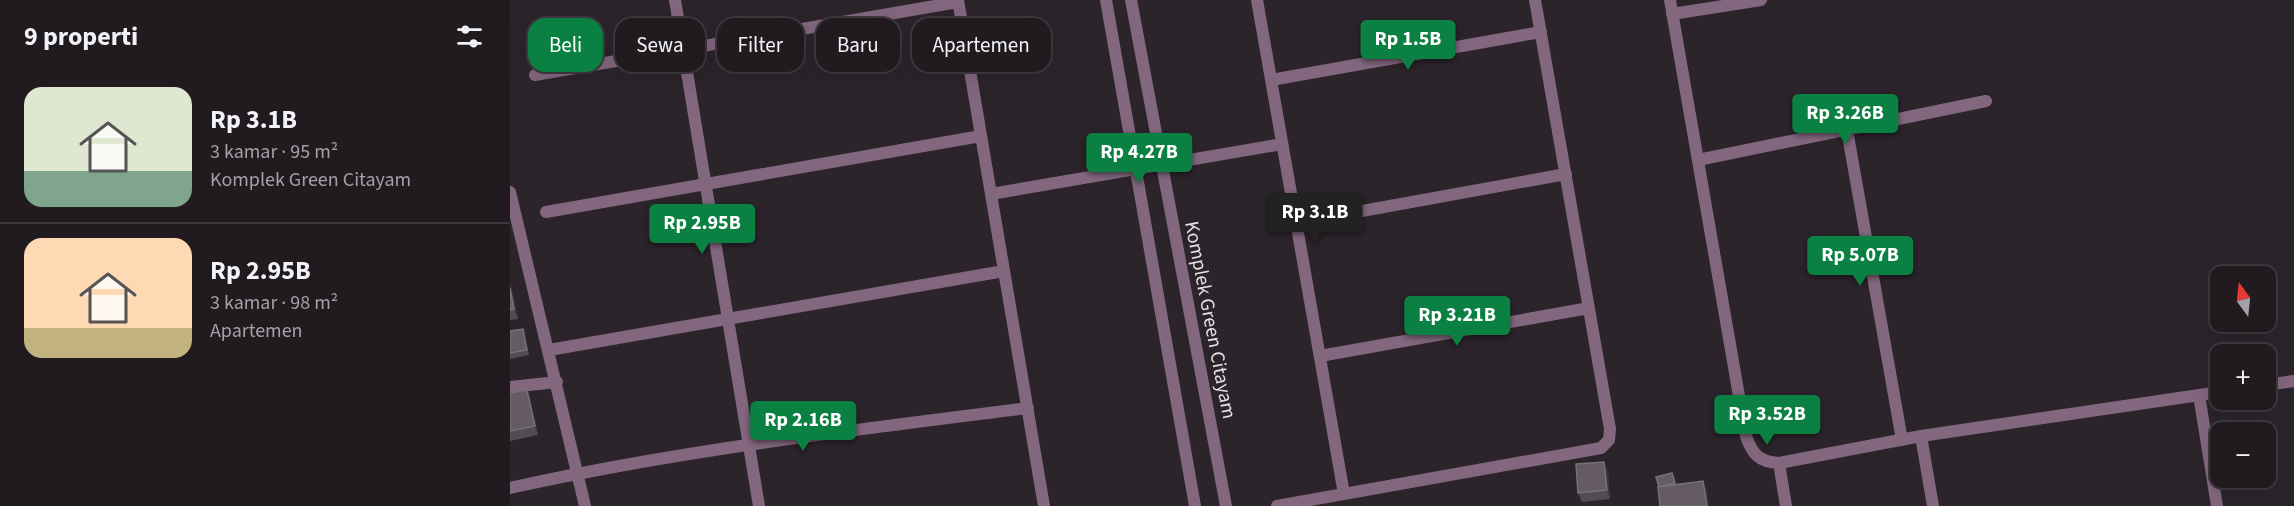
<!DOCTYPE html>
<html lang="id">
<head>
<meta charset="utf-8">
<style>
	:root { --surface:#211b20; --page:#292429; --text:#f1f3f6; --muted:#a2a1a5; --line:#3e393e; --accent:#0b8043 }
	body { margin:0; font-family:"Source Sans 3",sans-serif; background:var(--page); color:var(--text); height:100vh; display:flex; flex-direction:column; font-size:22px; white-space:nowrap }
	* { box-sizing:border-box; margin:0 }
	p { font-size:20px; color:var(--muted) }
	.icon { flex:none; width:33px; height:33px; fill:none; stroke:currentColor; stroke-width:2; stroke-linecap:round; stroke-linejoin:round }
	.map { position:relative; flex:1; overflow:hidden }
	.side { display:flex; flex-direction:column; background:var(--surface); width:510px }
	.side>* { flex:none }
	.banner { position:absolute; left:18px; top:18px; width:570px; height:54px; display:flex; gap:12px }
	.needle { width:39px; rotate:345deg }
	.controls { position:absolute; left:1700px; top:266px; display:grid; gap:12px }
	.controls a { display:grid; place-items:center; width:66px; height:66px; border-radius:12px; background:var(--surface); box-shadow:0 6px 24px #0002,0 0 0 2px var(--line); font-size:30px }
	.price { position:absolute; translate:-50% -51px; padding:0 14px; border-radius:6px; background:var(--accent); color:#fff; font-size:20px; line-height:39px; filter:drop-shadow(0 2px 3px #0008) }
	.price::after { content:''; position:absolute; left:50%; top:36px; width:18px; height:14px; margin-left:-9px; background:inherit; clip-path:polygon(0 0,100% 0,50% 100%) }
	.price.on { background:#222; color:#fff }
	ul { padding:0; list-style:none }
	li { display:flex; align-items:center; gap:18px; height:150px; padding:0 24px }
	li+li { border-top:2px solid var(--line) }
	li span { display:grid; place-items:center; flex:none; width:168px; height:120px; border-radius:18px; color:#555 }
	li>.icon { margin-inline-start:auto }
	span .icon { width:72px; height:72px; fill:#fffc; stroke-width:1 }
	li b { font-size:26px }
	h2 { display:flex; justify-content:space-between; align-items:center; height:72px; padding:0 24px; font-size:26px }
	.tag { padding:0 21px; border-radius:18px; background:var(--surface); box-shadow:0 6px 24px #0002,0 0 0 2px var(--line); font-size:21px; line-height:54px }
	.tag.on { background:var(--accent); color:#fff }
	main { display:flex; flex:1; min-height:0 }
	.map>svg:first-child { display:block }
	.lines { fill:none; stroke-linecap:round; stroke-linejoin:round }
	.street { stroke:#83677f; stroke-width:12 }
	.wall { fill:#554b53 }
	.shaded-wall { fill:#3e353c }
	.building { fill:#645b63; stroke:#787077; stroke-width:1.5 }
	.labels { text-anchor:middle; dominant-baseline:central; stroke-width:4.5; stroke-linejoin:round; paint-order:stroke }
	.street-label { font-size:20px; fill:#e5e0e4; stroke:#2c242b }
</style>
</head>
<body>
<main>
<section class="side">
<h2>9 properti<svg class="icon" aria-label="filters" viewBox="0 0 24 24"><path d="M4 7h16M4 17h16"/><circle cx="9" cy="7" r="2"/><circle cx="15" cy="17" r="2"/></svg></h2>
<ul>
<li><span style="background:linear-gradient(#dfe7d0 70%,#7fa58c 0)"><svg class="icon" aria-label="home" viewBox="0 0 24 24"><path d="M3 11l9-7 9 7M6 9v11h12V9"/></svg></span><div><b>Rp 3.1B</b><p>3 kamar · 95 m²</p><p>Komplek Green Citayam</p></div></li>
<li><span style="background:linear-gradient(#ffd9b3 75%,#c2b280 0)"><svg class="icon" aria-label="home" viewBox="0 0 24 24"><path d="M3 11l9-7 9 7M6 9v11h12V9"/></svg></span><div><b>Rp 2.95B</b><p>3 kamar · 98 m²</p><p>Apartemen</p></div></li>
</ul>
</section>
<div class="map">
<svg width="1784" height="506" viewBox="0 0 1784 506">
	<rect width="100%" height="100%" fill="#2c242b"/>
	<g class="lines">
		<path class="street" d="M165,0L249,506
			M448,0L534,506
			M596,0L685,506
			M621,0L716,506
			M747,0L834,494
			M1160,0L1236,436C1242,454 1249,462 1269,463L1411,436L1710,392
			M1162,14L1251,0
			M25,75L448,2
			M761,80L1031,32
			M1337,130L1392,440
			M1188,160L1476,101
			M0,192L75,506
			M481,194L772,144
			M36,212L471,136
			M786,223L1056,174
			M39,350L494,271
			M810,356L1079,308
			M1755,385L1784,381
			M0,387L47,382
			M1689,395L1707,506
			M1411,436L1423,506
			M1269,463L1276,506
			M0,488C171,450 344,430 518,408
			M767,506L1091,448L1099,440L1100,429L1025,0"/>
	</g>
	<path class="wall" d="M0,283L8,319L0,320Z
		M13,329L19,355L0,359V331Z
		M0,393L20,399L28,435L0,441Z
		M1098,471L1100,499L1072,502L1068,493Z"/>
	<path class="shaded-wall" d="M0,283L1,286L8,319L4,309L0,288Z
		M17,390L20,399L28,435L25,426Z
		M1094,462L1098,471L1100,499L1097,490Z
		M1193,481L1197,490L1199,506H1197Z"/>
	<path class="building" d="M0,288L4,309L0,310Z
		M13,329L17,350L0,353V331Z
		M17,390L25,426L0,431V393Z
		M1094,462L1097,490L1068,493L1066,464Z
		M1162,473L1165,483L1149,487L1146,477Z
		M1193,481L1197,506H1150L1148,487Z"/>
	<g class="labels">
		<g class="street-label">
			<text transform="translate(700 320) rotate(79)">Komplek Green Citayam</text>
		</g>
	</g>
</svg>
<div class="controls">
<a><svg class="needle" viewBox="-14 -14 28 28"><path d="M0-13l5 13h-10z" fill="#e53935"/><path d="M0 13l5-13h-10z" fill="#a2a1a5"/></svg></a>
<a>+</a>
<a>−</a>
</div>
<b class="price" style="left:898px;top:71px">Rp 1.5B</b>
<b class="price" style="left:1335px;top:145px">Rp 3.26B</b>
<b class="price" style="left:629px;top:184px">Rp 4.27B</b>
<b class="price on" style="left:805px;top:244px">Rp 3.1B</b>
<b class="price" style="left:192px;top:255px">Rp 2.95B</b>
<b class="price" style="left:1350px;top:287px">Rp 5.07B</b>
<b class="price" style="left:947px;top:347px">Rp 3.21B</b>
<b class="price" style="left:1257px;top:446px">Rp 3.52B</b>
<b class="price" style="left:293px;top:452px">Rp 2.16B</b>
<div class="banner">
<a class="tag on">Beli</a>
<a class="tag">Sewa</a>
<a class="tag">Filter</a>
<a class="tag">Baru</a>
<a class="tag">Apartemen</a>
</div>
</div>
</main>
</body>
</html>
